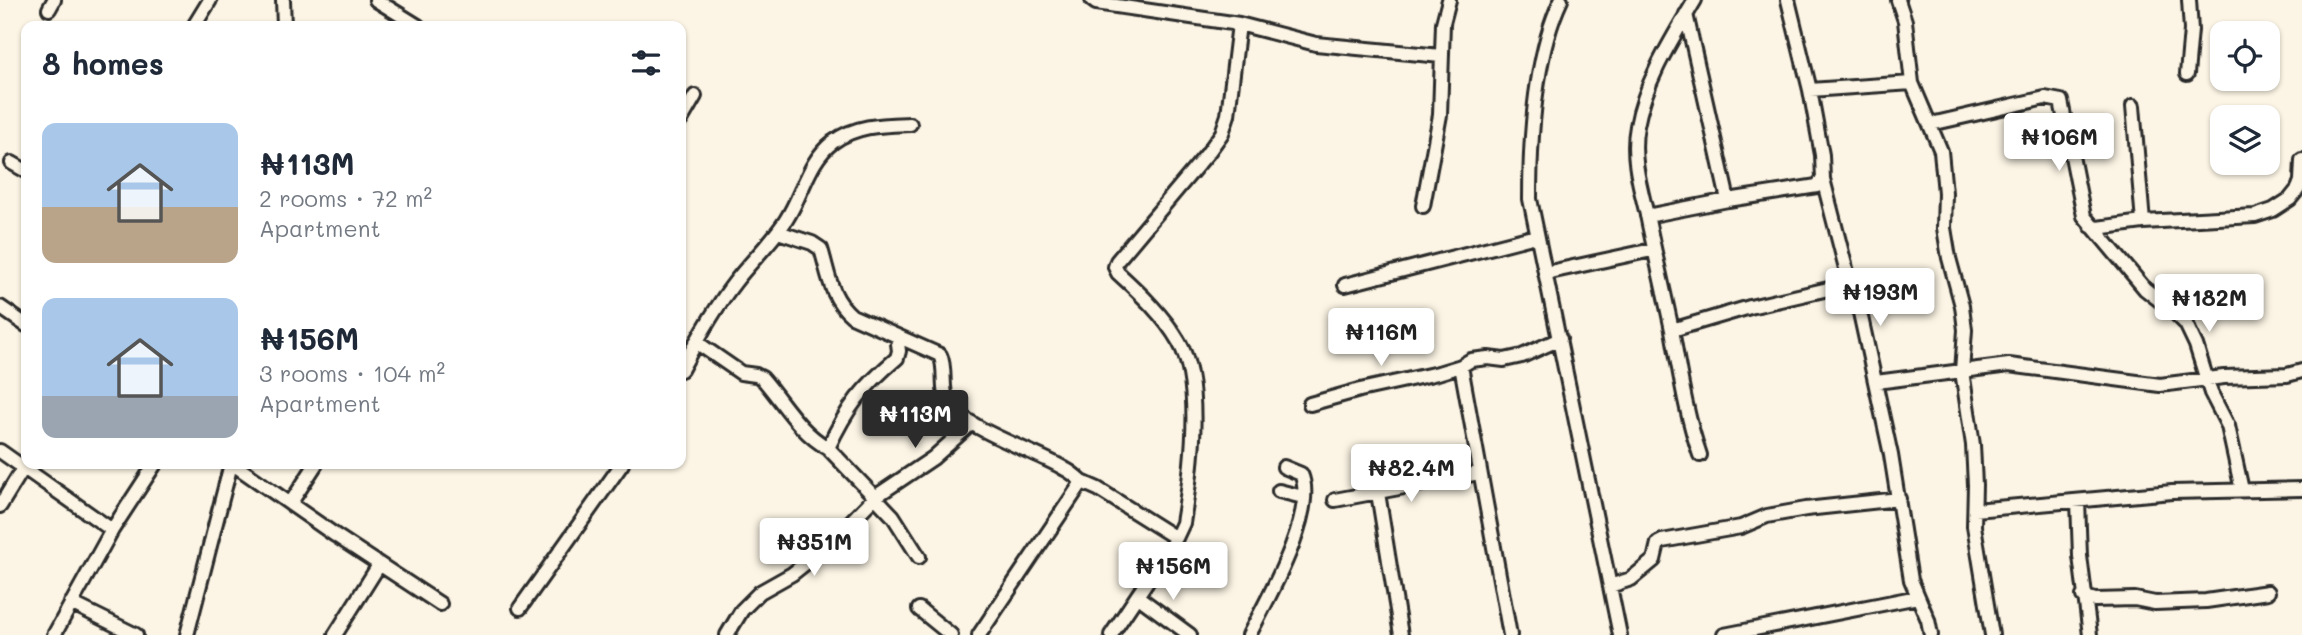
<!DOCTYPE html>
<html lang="en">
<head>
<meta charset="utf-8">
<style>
	:root { --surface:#fff; --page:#f2f2f3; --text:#1f2937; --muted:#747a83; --accent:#2b2b2b }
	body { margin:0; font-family:Mali,sans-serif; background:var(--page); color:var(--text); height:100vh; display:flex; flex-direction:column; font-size:26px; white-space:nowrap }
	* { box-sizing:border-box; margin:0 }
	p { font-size:23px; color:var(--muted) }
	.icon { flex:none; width:38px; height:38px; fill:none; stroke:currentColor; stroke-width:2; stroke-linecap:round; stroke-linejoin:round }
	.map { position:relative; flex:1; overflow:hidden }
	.side { position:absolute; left:21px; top:21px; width:665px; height:448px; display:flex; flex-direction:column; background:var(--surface); border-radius:14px; box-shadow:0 2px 5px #0004 }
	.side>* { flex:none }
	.controls { position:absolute; left:2210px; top:21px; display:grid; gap:14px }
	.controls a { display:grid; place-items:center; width:70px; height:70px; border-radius:14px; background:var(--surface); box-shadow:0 2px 5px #0004; font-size:35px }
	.price { position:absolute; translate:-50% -60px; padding:0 16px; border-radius:7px; background:#fff; color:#222; font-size:23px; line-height:46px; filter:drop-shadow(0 2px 4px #0008) }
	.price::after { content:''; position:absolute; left:50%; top:42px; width:21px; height:16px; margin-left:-10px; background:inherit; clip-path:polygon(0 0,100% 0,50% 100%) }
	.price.active { background:var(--accent); color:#fff }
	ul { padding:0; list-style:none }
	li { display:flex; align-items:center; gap:21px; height:175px; padding:0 21px }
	li span { display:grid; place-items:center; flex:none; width:196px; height:140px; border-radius:14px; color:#555 }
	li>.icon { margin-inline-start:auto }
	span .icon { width:84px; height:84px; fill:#fffc; stroke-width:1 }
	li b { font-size:30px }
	h2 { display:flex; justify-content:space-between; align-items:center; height:84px; padding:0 21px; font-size:30px }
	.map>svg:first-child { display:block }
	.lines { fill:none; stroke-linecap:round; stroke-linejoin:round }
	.minor-casing { stroke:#2b2b2b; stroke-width:18 }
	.minor { stroke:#fcf5e5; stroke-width:12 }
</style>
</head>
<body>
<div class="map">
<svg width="2302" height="635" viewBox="0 0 2302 635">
	<rect width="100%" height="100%" fill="#fcf5e5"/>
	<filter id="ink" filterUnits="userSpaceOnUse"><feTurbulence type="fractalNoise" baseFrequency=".0143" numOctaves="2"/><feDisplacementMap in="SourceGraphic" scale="14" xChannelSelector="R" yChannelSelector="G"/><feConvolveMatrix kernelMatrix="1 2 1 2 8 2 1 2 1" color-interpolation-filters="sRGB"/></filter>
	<g filter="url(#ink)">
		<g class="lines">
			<g class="minor-casing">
				<path id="minor" d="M283,0L284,26
					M376,0L418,26
					M1092,0L1096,3L1239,24L1316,44L1441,56
					M1561,0C1535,55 1530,138 1530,199L1620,635
					M1695,0C1672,39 1645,81 1637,126C1631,156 1640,186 1647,215C1655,254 1664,292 1672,330C1680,373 1686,415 1700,455
					M1898,0L1905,21L1912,83L1941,151L1945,193L1944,228L1949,258L1962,306L1965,330L1962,371L1973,445L1975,485L1974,526L1992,635
					M49,9L54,0
					M1686,14L1728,200
					M194,26L210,0
					M2187,74L2191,30L2189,0
					M1810,90L1912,83
					M2133,106L2143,222
					M681,120L695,96
					M1931,124L2045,98L2061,101L2084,216L2145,289L2173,311L2186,324L2196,345L2211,393L2228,426L2242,490
					M12,163L26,171
					M1423,206L1440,115L1443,23L1449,0
					M1647,216L1728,200L1817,186L1823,179
					M2091,226L2097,228L2143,222L2255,216L2273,210L2290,199L2298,189L2301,181L2302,160
					M778,232L812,243L821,249C829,275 830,297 852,316L940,355C947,369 940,389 948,402C965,430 1036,451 1065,469C1071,472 1077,477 1082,482
					M1545,273L1652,250
					M1850,284L1859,308L1891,455L1911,580L1928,620L1931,635
					M1345,285L1536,236
					M0,307L26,325
					M1672,330L1750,307L1850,284L1823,179L1822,155L1810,90L1788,0
					M696,342L741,373L756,375L762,378C784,403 799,432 828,448L893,516L919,557
					M1461,366L1510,635
					M681,370C697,340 714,309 735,282C751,261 772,242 786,220C803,194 808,161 833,142C856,125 883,125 910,124
					M1876,382L2009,365L2160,385L2224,377L2287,375L2302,371
					M1310,404L1360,390L1438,373L1461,366L1471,360L1488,358L1504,360L1522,356L1560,339
					M828,448C847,407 863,387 897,358L899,351L897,336
					M0,451L112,530
					M233,464L335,535L440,604
					M1279,491L1303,497
					M1378,493L1401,635
					M1335,500L1479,473
					M2078,501L2080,556L2090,635
					M290,504L316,464
					M0,506L24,467
					M1975,510L2172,492L2302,489
					M1610,586L1631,579L1654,560L1658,543L1662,541L1741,527L1767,516L1806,509L1899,499
					M1137,596L1190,635
					M2083,596L2095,600L2135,599L2155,603L2206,601L2268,592
					M71,603L136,635
					M520,608L622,464
					M919,609L951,635
					M54,635L112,530L155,464
					M187,635L231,464
					M335,635L379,565
					M727,635L742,610L760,592L792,574L826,547L875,497L933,458L972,423
					M979,635L1082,482L1098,489L1176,538
					M1111,635L1176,538L1183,523C1191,475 1204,385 1179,342C1164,316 1140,293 1118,273L1115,267L1117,261L1207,154L1222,133L1228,115L1239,24
					M1249,635C1267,600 1318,511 1301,474L1284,467
					M1724,635L1918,597"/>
			</g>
			<use href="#minor" class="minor"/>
		</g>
	</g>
</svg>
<div class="controls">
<a><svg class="icon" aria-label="locate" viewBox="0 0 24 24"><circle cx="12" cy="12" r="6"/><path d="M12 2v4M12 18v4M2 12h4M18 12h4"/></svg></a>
<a><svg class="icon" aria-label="layers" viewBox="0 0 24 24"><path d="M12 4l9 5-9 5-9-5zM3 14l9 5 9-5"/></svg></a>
</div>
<b class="price" style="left:2059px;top:173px">₦106M</b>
<b class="price" style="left:1880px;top:328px">₦193M</b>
<b class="price" style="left:2209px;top:334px">₦182M</b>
<b class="price" style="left:1381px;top:368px">₦116M</b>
<b class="price active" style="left:915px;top:450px">₦113M</b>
<b class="price" style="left:1411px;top:504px">₦82.4M</b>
<b class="price" style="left:814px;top:578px">₦351M</b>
<b class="price" style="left:1173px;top:602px">₦156M</b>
<section class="side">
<h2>8 homes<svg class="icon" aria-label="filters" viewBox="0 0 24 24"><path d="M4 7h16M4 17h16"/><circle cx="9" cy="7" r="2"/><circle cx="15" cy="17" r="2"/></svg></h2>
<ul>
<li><span style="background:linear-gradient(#a9c7e8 60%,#b9a48a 0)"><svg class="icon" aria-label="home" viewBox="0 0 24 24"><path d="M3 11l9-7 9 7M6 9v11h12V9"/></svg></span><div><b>₦113M</b><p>2 rooms · 72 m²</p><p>Apartment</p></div></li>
<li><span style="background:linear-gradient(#a9c7e8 70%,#9aa5b1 0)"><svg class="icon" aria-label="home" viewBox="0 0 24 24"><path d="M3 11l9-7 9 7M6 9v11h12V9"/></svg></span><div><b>₦156M</b><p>3 rooms · 104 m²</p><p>Apartment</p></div></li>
</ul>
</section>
</div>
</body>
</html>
